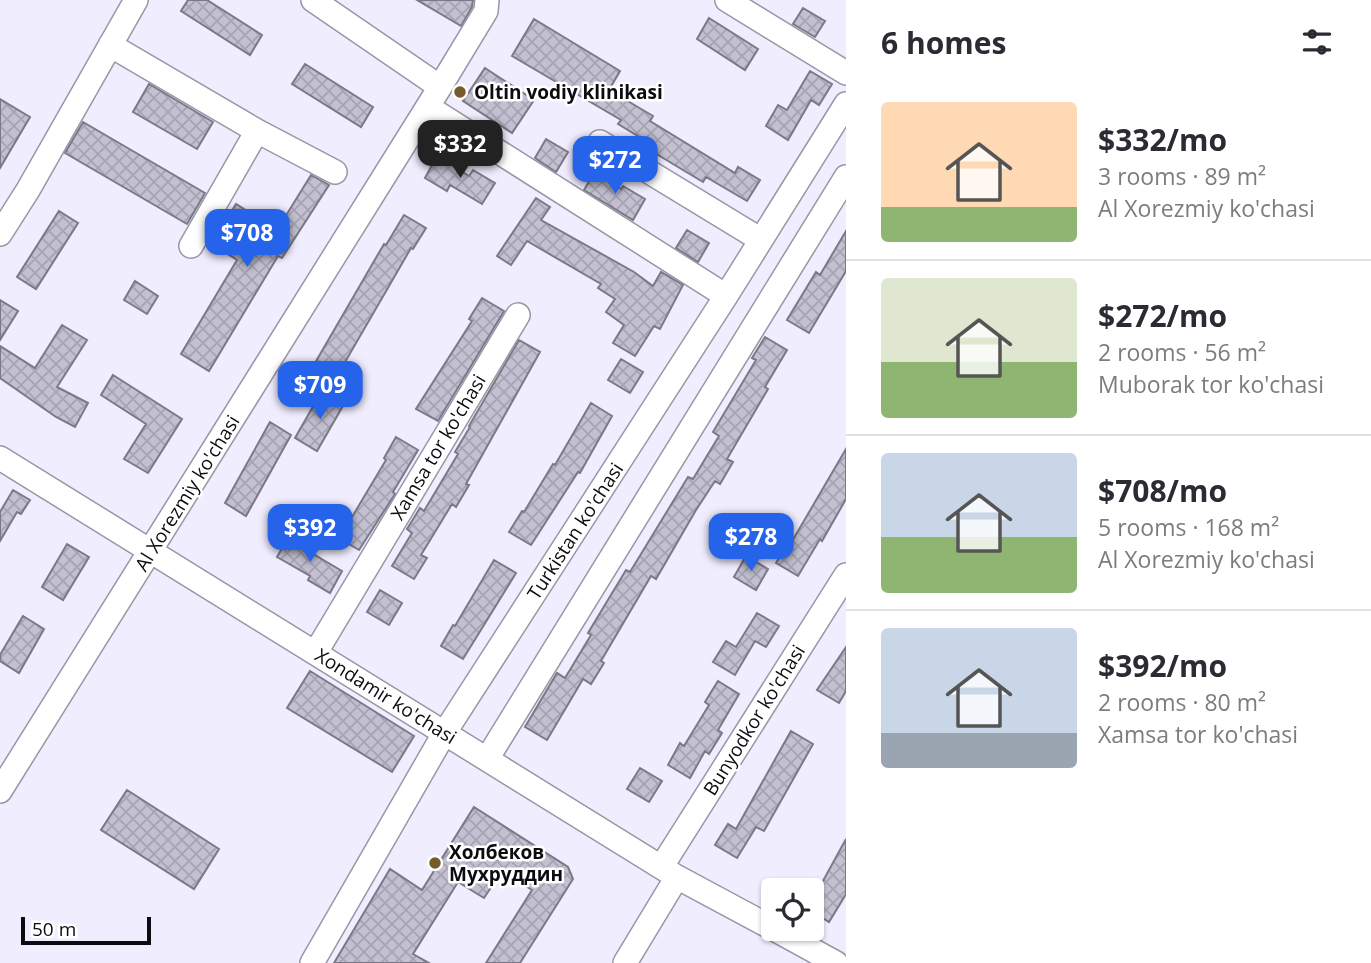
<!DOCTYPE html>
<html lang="en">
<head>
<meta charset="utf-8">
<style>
	:root { --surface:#fff; --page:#f2f2f3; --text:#2b2b33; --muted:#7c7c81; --line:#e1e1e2; --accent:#2563eb }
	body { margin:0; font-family:"Open Sans",sans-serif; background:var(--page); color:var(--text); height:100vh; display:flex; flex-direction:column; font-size:26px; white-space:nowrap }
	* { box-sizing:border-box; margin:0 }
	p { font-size:23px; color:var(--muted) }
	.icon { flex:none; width:38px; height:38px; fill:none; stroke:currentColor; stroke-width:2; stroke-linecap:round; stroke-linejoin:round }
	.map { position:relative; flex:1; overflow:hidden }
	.details { display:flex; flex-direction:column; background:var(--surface); width:525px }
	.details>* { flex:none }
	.buttons { position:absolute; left:761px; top:878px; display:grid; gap:14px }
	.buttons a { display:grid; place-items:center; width:63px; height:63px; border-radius:7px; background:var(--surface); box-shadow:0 2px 5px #0004; font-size:35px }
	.scale { position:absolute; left:21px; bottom:18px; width:130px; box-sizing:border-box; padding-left:7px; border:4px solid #0c0b10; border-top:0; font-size:19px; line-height:24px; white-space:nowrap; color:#0c0b10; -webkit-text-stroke:5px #fff; paint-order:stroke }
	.price { position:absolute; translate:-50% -60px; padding:0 16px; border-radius:14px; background:var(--accent); color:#fff; font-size:23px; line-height:46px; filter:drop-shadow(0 2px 4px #0008) }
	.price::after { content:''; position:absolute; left:50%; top:42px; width:21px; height:16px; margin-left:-10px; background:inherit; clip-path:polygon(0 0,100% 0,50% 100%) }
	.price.current { background:#222; color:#fff }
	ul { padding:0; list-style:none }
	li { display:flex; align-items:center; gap:21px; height:175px; padding:0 35px }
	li+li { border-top:2px solid var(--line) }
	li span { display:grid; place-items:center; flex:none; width:196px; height:140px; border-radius:7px; color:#555 }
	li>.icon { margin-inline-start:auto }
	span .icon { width:84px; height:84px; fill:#fffc; stroke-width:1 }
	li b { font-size:30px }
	h2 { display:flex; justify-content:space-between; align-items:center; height:84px; padding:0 35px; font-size:30px }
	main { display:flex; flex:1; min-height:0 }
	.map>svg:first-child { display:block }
	.building { fill:url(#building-cross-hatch); stroke:#7b7988; stroke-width:2 }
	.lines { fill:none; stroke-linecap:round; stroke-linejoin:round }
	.minor-casing { stroke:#9997a6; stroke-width:26 }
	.minor { stroke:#fff; stroke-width:23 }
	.poi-dot { fill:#745b2c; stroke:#fff; stroke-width:2.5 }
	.labels { text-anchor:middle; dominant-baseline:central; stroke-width:5; stroke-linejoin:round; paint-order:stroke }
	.poi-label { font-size:19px; font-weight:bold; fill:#0c0b10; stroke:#fff; text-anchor:start }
	.street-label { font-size:19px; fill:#0c0b10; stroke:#fff }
</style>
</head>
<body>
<main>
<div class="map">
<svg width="846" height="963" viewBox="0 0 846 963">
	<defs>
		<pattern id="building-cross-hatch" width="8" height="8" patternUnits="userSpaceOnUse" patternTransform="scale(1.75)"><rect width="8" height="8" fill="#c2c0d1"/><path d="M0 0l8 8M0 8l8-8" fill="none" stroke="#a6a4b2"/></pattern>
	</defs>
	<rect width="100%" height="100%" fill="#efedfe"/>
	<path class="building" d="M188,0H207L262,35L250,55L181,11Z
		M417,0H473L472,7L461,26Z
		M803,8L825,21L815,37L793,24Z
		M709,18L758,49L745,70L697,39Z
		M534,19L620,71L609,90L653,116L650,121L735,173L738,167L760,180L747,201L706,177L703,182L643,146L646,141L618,124L621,120L512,56Z
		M305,64L373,107L361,127L292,84Z
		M485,68L534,100L512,133L463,101Z
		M810,71L832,84L819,105L811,100L788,140L766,126L778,105L787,110Z
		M149,84L213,122L197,149L133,112Z
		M0,99L30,117L0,168Z
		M83,122L205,193L187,224L65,153Z
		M546,139L568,152L556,172L535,158Z
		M437,156L469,176L473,170L495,183L482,204L450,185L447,191L425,178Z
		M594,173L621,189L623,186L645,199L633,220L584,190Z
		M311,175L329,185L282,258L278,256L209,371L181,354L237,260L212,244L236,204L277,230Z
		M536,198L550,207L541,220L634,272L653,286L661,272L683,285L660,329L654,326L635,356L613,343L624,325L606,312L615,299L598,288L601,284L527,241L511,265L497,256Z
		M59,211L78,223L36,289L17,277Z
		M404,215L426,228L413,249L411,248L337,376L315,363L384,244L386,245Z
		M687,230L709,243L698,262L676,248Z
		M846,231V271L809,333L787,320L816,272L820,275Z
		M135,281L158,296L147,314L124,300Z
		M482,298L504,311L438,421L416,409L472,321L469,319Z
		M0,300L18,311L0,340Z
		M62,325L87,340L57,387L88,403L75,427L56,417L0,378V346L35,368Z
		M765,337L787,350L765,387L768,389L727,459L733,462L720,484L715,481L696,510L656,579L651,576L601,661L604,663L591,684L583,679L547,740L525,727L557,673L565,678L591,635L588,633L626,570L630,572L688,477L693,479L719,436L713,432L756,360L752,358Z
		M519,340L540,352L466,484L469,485L456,507L452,504L421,555L427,558L414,579L392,566L412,533L407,529L420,508L424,511L458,454L455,452L470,427L469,426Z
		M621,359L643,372L630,393L608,380Z
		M113,375L182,419L148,473L124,459L146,424L101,395Z
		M322,391L344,404L317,451L295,438Z
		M591,403L612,416L580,473L578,472L531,545L509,532L522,511L524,512L553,464L555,465Z
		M270,422L291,435L246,516L225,503Z
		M396,437L418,450L393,492L395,494L359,550L337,537L350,516L352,517L386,460L384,458Z
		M846,449V499L822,541L820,539L798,576L776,563L789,542L791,543Z
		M13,490L30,500L21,514L17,512L0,541V512Z
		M290,535L312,548L310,552L342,571L330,593L308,580L310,576L277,557Z
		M67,544L89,557L63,600L42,587Z
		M746,556L768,569L756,590L734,577Z
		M494,560L516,573L463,659L441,646L453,625L455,626Z
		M380,590L402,603L389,625L367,612Z
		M757,613L779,626L766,647L755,641L735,675L713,662L726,641L736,647Z
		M23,616L44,629L19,673L0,661V655Z
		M846,647V691L839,703L817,690Z
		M310,671L414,736L392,772L287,708Z
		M718,681L739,694L718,730L722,733L709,754L705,751L690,778L668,765L680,743L684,746L709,705L705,702Z
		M791,731L813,744L764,831L756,827L737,858L715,845L728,824L736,829Z
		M640,768L662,781L649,802L627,789Z
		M127,790L219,849L194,889L101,830Z
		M474,807L568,867L573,879L520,963H486L532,890L502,871L484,898L458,882L413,954L429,963H334L390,869L422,890Z
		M846,839V894L829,922L812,911V901Z"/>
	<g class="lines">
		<g class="minor-casing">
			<path id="minor" d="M313,0L440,87
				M727,0L846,73
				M110,45L257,131L335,172
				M428,107L726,296
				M600,142L761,240
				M0,234L28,190L136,0
				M191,246L257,131
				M0,458L677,877L774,929
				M316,652L518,315
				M487,759L846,177
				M0,791L440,87L486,11L487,0
				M662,866L846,575
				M774,929L836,963
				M312,963L445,732L726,296L846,104
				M625,963L677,877"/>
		</g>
		<use href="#minor" class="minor"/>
	</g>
	<g class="poi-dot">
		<circle cx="460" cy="92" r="7"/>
		<circle cx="435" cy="863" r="7"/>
	</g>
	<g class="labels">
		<g class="poi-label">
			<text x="474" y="92">Oltin vodiy klinikasi</text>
			<text x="449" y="852">Холбеков<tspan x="449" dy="22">Мухруддин</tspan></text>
		</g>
		<g class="street-label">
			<text transform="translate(438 447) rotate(-59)">Xamsa tor ko'chasi</text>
			<text transform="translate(187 493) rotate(-58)">Al Xorezmiy ko'chasi</text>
			<text transform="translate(575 531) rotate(-57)">Turkistan ko'chasi</text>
			<text transform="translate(386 696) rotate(32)">Xondamir ko'chasi</text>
			<text transform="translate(754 720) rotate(-58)">Bunyodkor ko'chasi</text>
		</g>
	</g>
</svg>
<div class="buttons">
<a><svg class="icon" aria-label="locate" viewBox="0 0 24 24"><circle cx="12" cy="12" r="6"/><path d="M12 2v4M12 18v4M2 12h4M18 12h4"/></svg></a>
</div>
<div class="scale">50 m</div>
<b class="price current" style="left:460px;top:180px">$332</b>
<b class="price" style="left:615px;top:196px">$272</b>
<b class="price" style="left:247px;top:269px">$708</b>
<b class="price" style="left:320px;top:421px">$709</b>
<b class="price" style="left:310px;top:564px">$392</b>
<b class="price" style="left:751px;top:573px">$278</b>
</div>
<section class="details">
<h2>6 homes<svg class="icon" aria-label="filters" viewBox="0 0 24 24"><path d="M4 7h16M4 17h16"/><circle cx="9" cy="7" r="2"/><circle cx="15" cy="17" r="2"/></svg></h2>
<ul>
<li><span style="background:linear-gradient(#ffd9b3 75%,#8fb573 0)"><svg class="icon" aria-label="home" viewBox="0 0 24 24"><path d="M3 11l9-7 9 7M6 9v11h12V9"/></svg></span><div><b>$332/mo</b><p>3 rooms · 89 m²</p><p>Al Xorezmiy ko'chasi</p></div></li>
<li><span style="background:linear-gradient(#dfe7d0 60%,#8fb573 0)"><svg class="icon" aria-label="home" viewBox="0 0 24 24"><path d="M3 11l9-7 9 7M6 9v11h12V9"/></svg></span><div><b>$272/mo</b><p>2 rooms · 56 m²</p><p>Muborak tor ko'chasi</p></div></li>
<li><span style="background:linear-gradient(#c9d6e8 60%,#8fb573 0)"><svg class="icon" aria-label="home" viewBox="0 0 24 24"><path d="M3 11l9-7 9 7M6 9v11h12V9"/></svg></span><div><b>$708/mo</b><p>5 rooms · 168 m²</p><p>Al Xorezmiy ko'chasi</p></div></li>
<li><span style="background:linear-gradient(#c9d6e8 75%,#9aa5b1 0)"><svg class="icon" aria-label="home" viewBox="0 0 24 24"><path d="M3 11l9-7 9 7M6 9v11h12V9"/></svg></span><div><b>$392/mo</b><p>2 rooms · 80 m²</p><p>Xamsa tor ko'chasi</p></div></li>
</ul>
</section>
</main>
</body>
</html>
